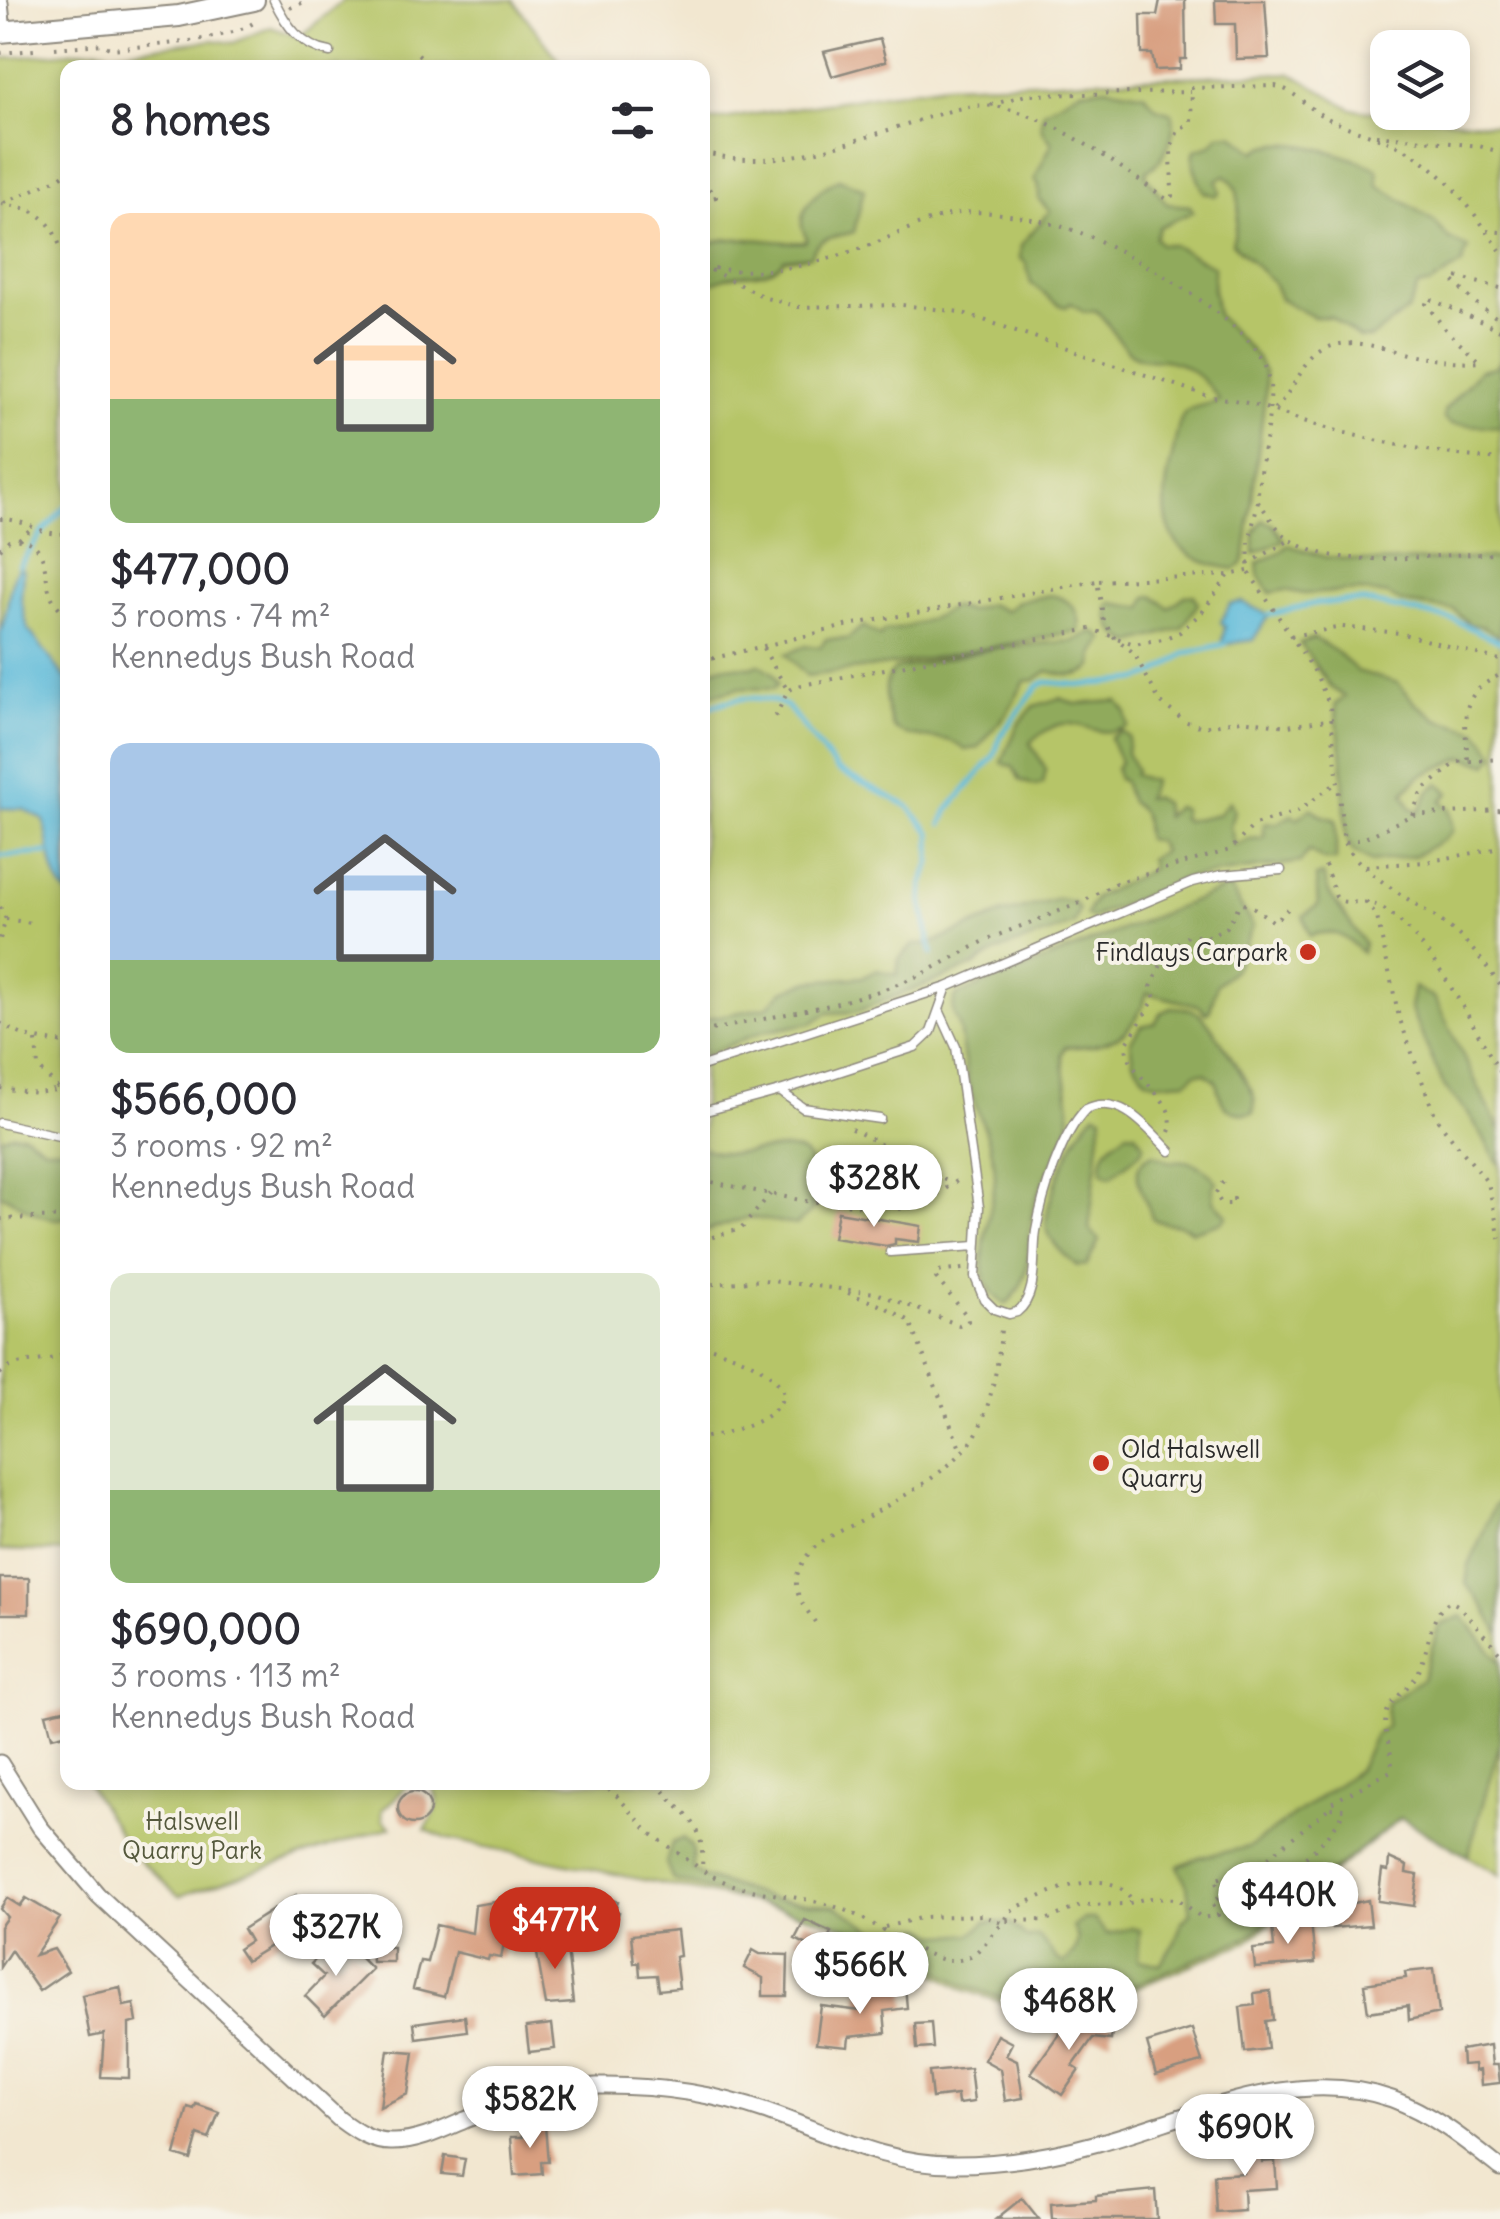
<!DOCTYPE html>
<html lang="en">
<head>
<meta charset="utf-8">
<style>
	:root { --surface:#fff; --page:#f2f2f3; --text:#2b2b33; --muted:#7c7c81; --accent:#c8321e }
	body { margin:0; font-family:Delius,sans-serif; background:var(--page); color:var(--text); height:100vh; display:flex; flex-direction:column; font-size:38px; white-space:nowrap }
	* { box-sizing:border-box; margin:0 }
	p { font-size:32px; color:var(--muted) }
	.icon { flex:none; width:55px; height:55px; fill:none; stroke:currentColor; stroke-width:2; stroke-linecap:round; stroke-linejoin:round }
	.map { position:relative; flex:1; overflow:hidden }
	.sheet { position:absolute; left:60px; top:60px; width:650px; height:1730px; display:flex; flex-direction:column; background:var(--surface); border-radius:20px; box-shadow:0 5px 15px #0003 }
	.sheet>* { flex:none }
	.controls { position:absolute; left:1370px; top:30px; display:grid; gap:20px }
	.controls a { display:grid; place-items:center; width:100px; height:100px; border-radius:20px; background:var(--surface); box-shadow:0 5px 15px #0003; font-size:50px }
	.price { position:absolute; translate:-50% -85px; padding:0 22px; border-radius:35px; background:#fff; color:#222; font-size:32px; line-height:65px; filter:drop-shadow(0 2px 5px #0008) }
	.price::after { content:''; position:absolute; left:50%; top:60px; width:30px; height:22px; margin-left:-15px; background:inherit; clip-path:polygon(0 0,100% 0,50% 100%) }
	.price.active { background:var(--accent); color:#fff }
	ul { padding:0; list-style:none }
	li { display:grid; align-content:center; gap:20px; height:530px; padding:0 50px }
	li span { display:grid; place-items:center; height:310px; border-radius:20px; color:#555 }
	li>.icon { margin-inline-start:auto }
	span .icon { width:180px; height:180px; fill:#fffc; stroke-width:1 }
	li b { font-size:42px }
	h2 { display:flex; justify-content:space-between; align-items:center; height:120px; padding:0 50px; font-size:42px }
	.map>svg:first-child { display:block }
	.green { fill:#b6c567; stroke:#707849; stroke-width:2.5 }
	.forest { fill:#90aa5c; stroke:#5e6a44; stroke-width:2.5 }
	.water { fill:#5ab9d9; stroke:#427282; stroke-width:2.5 }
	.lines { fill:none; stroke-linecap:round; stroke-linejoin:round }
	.stream { stroke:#5ab9d9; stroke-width:5 }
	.building { fill:#d89f80 }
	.lane-casing { stroke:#8e897e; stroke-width:11 }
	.street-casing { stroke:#8e897e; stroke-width:19 }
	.secondary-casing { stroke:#8e897e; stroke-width:24 }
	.path { stroke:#8e897e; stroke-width:4; stroke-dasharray:2.5 8; stroke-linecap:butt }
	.lane { stroke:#fff; stroke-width:8 }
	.street { stroke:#fff; stroke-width:15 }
	.secondary { stroke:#fff; stroke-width:20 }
	.poi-dot { fill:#c8321e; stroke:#f7f3e8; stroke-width:4 }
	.labels { text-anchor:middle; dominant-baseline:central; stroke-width:8; stroke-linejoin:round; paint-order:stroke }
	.poi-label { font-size:25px; fill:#2b2b2b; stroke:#f7f3e8; text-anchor:end }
	.park-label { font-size:25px; fill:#55593d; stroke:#f7f3e8 }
</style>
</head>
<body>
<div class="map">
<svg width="1500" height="2219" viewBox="0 0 1500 2219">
	<rect width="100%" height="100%" fill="#f7f3e8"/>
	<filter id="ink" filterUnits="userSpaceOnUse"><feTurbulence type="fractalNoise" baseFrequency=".01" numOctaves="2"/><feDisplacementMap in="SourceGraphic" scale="20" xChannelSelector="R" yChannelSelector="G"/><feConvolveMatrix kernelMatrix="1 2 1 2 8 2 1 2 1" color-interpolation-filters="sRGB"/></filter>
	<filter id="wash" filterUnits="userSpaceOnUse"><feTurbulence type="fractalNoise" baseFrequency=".0048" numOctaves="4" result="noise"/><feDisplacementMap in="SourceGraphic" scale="40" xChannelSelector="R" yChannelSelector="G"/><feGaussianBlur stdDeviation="2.25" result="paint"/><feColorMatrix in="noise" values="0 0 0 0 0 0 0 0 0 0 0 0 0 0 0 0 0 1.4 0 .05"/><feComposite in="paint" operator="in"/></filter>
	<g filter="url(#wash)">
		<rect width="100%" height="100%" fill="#f2e7d0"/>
		<path class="green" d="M344,0H513L564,67L68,68V1552L0,1550V59L100,49L111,52L214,40L233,43L271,27L299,37Z
			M1291,73L1352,109L1500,125V1875L1401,1818L1245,1943L1090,2007L1025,2010L965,1990L843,1922L448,1839L425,1830C436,1812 444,1801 429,1783L702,1782L703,122L944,85Z
			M87,1783H411L382,1810L383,1820L391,1827L179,1896L130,1852Z"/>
		<path class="forest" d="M1106,87L1145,94L1156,108L1172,113C1178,132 1164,162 1147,171L1146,176L1167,204L1190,206L1193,212L1159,227L1155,238L1160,244L1173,245L1214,267L1213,289L1217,315L1256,356L1264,372L1266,387L1245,556L1242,564L1235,569C1167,561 1156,522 1171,461C1175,447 1176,427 1183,415C1189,405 1209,406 1219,400C1210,385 1190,365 1170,361C1157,358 1142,362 1131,353C1117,343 1110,322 1095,310L1084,312L1071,303L1066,307C1050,303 1045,292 1031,284L1026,263L1020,258L1021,245L1050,211L1039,200V186L1035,178L1052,143C1042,131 1038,127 1044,111L1081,90Z
			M1233,134L1256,152C1278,131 1352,156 1377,169L1378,185L1435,222L1449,239L1468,248L1462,264L1431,284L1418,287L1408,310L1371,338H1359L1331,317H1314L1280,299L1273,282L1232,243C1238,221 1246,189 1225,175L1217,180L1220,193L1216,196L1204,192C1198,178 1190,165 1195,150L1211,145L1219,135Z
			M839,179L864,189L854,232C835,238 819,235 810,256L784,259C771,278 748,273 728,277C718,280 714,284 703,284V249C720,229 779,245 805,242L807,238C790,214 819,188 839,179Z
			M1500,361V427L1451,424L1444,419V411L1480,370L1495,367Z
			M1263,520L1273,525L1284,540L1254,554V532Z
			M1288,545L1325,557L1377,562L1500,558V638L1485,627L1469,624L1454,610L1403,603L1387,595L1359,591L1304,594L1285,590L1270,593L1258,573L1257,563L1280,553Z
			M1051,595C1069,598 1082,611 1079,631L904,663L807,676L786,654L805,646L820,647L826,639H847L863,626L880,636L884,631C899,630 942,617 951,607L967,611L989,604L1005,611L1019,601Z
			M1194,595L1198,604L1182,628L1132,643C1114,636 1109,625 1108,606L1112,603L1143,608L1147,597L1153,596L1169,608L1185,596Z
			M1093,631L1104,639L1094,654L1093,667C1081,678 1063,676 1048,671L1035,680L1025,681L1007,713L978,748L965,750C947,730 913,745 893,727C886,709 879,683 895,669L1002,647L1074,641Z
			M1314,638L1338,653L1357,671L1398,683L1415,703L1437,719L1478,731L1496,755L1488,764L1463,757L1420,776L1403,793L1411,808L1419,811L1429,791L1439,783L1449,793L1441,801L1449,808L1453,830L1445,839L1414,856L1372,862L1353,851L1346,837L1342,755L1335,707L1336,703L1345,697L1330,687L1300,643Z
			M759,664L773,673L778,684L773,689L739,688L703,697V673L723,666L751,667Z
			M1060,698L1075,704L1118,701L1126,712L1128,726C1086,747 1078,699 1030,743L1046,769L1043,784L1035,786L1020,780L1013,767L1002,763L1004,757L1018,725L1034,706Z
			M1121,731L1129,737L1127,753L1136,770L1134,775L1153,781L1146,798L1153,797L1163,803L1165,817L1176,807L1183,809L1182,818L1185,821L1219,814L1229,801L1234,811L1230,826L1235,846L1249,839L1264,838V824L1278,823L1292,815L1297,819L1311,808L1320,815L1336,820V860H1323L1309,851L1300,862L1185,878L1091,918L1086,915L1096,897L1150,870L1152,868L1149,859L1162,851L1158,842L1146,839C1144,818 1148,815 1130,802L1123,781L1118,779L1116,769L1120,762L1110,738Z
			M1323,875L1329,893L1364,943L1362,953C1345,935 1334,928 1310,936L1303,916L1318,905L1316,877Z
			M1229,887L1253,926L1235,969L1217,984L1210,1010L1206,1013L1199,1006L1147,993C1133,1037 1110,1048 1065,1047L1062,1054C1064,1075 1072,1103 1069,1124C1066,1145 1042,1180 1035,1203C1023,1241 1038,1276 1006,1304C961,1281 996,1210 995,1174C994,1147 982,1123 973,1099C965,1076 963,1048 958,1023C952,1012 951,1007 957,995Z
			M1059,899L1074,902L1079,910L1074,923C1042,939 1003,943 974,966L855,1012L828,1013L811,1023L761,1032L703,1056V1019L767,1007L783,991L810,981L863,977L877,970L897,975L899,959L913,945L932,943L1001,914Z
			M1414,987L1435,999L1500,1131V1166L1471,1117L1444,1086L1410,1008Z
			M1173,1007C1184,1008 1195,1009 1203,1017C1213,1027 1250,1085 1254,1097C1256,1104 1254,1106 1253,1113C1225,1116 1220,1103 1216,1081L1205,1073H1196L1187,1081L1157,1083L1146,1079L1133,1062L1130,1042L1141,1026L1155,1023L1161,1013Z
			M1096,1113L1102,1116L1089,1228L1099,1240L1087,1265L1077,1266C1065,1256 1051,1244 1047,1228C1042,1206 1077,1125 1096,1113Z
			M1128,1132L1136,1133L1144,1146C1137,1159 1122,1165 1111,1176L1102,1172C1101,1148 1110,1144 1128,1132Z
			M11,1134H24L45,1148H67V1217C44,1226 21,1202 0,1194V1138Z
			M702,1147C749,1173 829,1104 812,1211L796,1225L749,1217L703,1232Z
			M1154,1154L1170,1162C1190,1157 1204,1166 1217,1182L1213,1187L1214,1201L1227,1215L1222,1222L1192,1231C1179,1220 1163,1227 1152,1218C1146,1195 1122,1166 1154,1154Z
			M1500,1501V1636L1483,1605L1466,1584L1469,1566L1494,1506Z
			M1462,1616L1500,1662V1743L1468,1856L1401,1818L1244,1939L1090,2003L1025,2006L965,1985L909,1954L834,1923L673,1880L666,1863L672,1843L683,1838L692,1848L693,1870L703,1877L776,1900L835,1906L882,1934L895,1935L924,1927L936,1935L972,1934L986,1922L1011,1923L1027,1938L1038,1935L1058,1960L1065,1963L1076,1949L1078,1938L1073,1927L1084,1919H1094L1107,1934L1131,1928L1140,1930L1138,1960L1160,1964L1175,1942L1182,1922L1191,1913L1187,1886L1178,1866L1199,1857L1250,1847L1359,1769L1375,1734L1386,1726L1387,1702L1422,1679L1439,1626Z"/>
		<path class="water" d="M19,566L23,571L21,599L28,629L67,680V894C48,875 51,844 44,820L23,809L0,808V632C10,609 6,587 19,566Z
			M1242,602L1269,615L1253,640L1225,644L1222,640L1225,627L1221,622L1230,604Z"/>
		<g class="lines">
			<path class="stream" d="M19,566L41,534L68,504
				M1269,615L1313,604L1361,601L1454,620L1500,642
				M702,710C730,698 759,692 787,706L837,770L908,806L931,833V862L923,883L922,901L932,954
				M942,824L948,810L994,756L1001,735L1038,686L1046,682L1083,685L1137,680L1155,674L1186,653L1225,644
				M0,856L48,853"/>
		</g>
		<g id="blocks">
			<path class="building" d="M1160,0H1185L1186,59H1180V69L1155,70L1152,54H1142L1141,15H1157Z
				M1215,0H1265L1269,58L1236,59L1235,24H1216Z
				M880,39L886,61L832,76L824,52Z
				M838,1212L921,1226L919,1242L895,1239V1244L886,1246L833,1238Z
				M0,1578H29V1614H0Z
				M68,1709V1733L52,1737L46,1714Z
				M398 1808a16 16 0 1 1 32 0a16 16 0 1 1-32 0Z
				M1389,1858L1407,1866L1406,1873L1418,1875L1414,1906L1378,1901L1382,1870L1388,1871Z
				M591,1892L618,1902L615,1910L619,1912L614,1926L607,1924L601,1940L572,1930L581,1905L586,1907Z
				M296,1895L305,1911L281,1924L288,1935L246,1961L238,1949L250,1941L243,1929Z
				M7,1898L20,1906L26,1898L60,1918L35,1955L54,1949L68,1971L39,1991L11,1950L0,1967V1927L7,1917L0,1909Z
				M508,1900L510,1917L501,1958L489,1956L488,1960L455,1952L444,1997L413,1989L420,1961L427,1962L436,1925L472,1933L475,1905Z
				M1368,1900L1371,1925L1332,1928L1330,1908Z
				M805,1920L831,1932L822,1952L795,1939Z
				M1311,1921L1315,1963L1255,1968L1253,1949L1274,1947L1272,1926Z
				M677,1930L680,1956L675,1957L679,1988L659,1990L657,1975L640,1976L639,1962L634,1963L631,1935Z
				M566,1939L573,2003L546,2005L535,1942Z
				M393,1947V1962H372L371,1948Z
				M351,1948L372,1969L325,2016L305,1996L324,1976L311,1964L326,1949L339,1961Z
				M753,1950L760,1954L788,1955L787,1996H763V1978L744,1968Z
				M1434,1969L1439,2013L1409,2020L1408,2006L1368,2012L1364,1984L1406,1978L1405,1972Z
				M905,1986L907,2008L884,2011L886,2033L849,2037L848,2047L816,2044L821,2006L861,2011L859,1991Z
				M120,1987L124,2006L134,2004L137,2022L129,2024V2078L101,2077L104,2034L90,2037L82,1995Z
				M1270,1991L1273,2020L1265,2021L1268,2049L1245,2052L1240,2007L1255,2005L1254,1993Z
				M465,2016L467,2031L416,2038L414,2023Z
				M1076,2019L1113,2024L1111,2040L1093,2038L1073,2066L1079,2070L1062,2095L1031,2073L1063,2028L1074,2035Z
				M931,2023L933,2048L917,2049L915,2024Z
				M552,2024L555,2049L529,2052L526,2027Z
				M1192,2029L1202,2062L1156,2075L1147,2043Z
				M997,2035L1012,2043L1006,2055L1017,2060L1023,2098L1005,2101L1000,2069L984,2060Z
				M1490,2045L1492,2065H1498L1500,2083L1481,2085L1480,2070L1475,2071L1474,2064L1462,2065L1461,2050Z
				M388,2050L414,2052L408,2094L380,2107Z
				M970,2068L974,2102L958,2104L957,2095L932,2098L929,2072Z
				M196,2104L219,2112L209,2139L198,2135L191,2160L175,2155L188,2107L194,2109Z
				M545,2126L548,2162H541L542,2174L514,2176L511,2137H523L522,2128Z
				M1260,2141L1262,2162L1275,2161L1277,2188L1243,2190L1244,2210L1216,2212L1214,2175L1243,2173L1241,2142Z
				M445,2156L465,2159L462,2176L442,2174Z
				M1155,2190L1157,2219H1052L1051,2203L1096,2200V2196Z
				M1022,2198L1039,2219H996Z"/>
		</g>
	</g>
	<g filter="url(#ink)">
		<use href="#blocks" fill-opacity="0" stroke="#8e897e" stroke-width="2.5"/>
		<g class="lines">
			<g class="lane-casing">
				<path id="lane" d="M274,0C286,25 301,47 330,52
					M939,1010L956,1047L979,1207L975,1277L984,1299L994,1309L1009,1314L1017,1312C1039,1295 1032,1256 1036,1231C1042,1196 1061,1134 1086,1109C1121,1092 1148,1129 1170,1151
					M702,1066L947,987L1193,882L1221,875L1281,870
					M780,1091L803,1108L880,1119
					M702,1112L780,1091L915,1047L931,1032L947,987
					M0,1123L68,1138
					M890,1252L976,1246"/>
			</g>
			<g class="street-casing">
				<path id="street" d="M0,3L3,32
					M0,1763L40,1827L98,1895L339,2119C355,2131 372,2143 393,2142C418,2142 442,2130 465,2120C509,2103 549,2087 596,2086C654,2085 713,2093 767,2112C830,2134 887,2165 956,2164C1004,2164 1051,2156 1098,2143C1191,2118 1294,2064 1392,2099C1433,2114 1466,2141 1500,2168"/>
			</g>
			<g class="secondary-casing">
				<path id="secondary" d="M0,32L179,16L254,0"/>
			</g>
			<path class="path" d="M290,8L309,0
				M55,48L102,44L111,49C144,46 237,41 258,19
				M0,53L35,50
				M418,54L435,68
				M498,68H499
				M991,105L1026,95L1190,92
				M1376,135L1479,146L1500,152
				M702,152C781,174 852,140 926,118C948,112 970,103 993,106C1053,114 1119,167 1168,200L1172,196L1171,147L1178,131L1191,121L1192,88L1275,86C1294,89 1309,110 1327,118C1350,130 1375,135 1398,146C1443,167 1473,211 1500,250
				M702,181L716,197L702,200
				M4,203L57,179L68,171
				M1,204C49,210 51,223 68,266
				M1487,231L1500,232
				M704,266C761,279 821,264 875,243C900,233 927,219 954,214C986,207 1050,221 1081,233C1126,250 1256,324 1268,372C1277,409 1257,461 1258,501C1267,513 1275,528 1287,537C1338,577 1440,549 1500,555
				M711,270L766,298L799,307L902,305L960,312L1211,397C1252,400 1285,416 1323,427C1380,443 1442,454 1500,460
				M1500,288L1456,277L1452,280L1474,302L1500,320
				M1274,409C1290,395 1297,374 1312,359C1341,328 1384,351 1417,357C1436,360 1461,363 1480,361L1445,329L1426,304L1428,298L1500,330
				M1258,501L1249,542L1248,571L1315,672L1330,706L1344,843C1367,880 1421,904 1454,931C1472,947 1486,965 1500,985
				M0,519C25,518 43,538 68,533
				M19,539L33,527
				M0,549L9,540C47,537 43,565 49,590C52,601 60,609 68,617
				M1248,564L1290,540
				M1248,571L1229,575L1097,581L1104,621L1113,636L1134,653L1160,702L1184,721L1203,727L1241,720L1288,726L1333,719
				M1291,636L1342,627L1399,633L1500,660
				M763,648L788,691
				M702,661L854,624L1097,581
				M775,717L788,691L797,686L1091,629L1134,644L1163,639L1180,632L1203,611L1229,575
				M1468,759C1464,719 1458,695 1500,675
				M1412,815L1421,792L1457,762L1500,759
				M1346,842L1363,839L1412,815L1500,810
				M1325,865L1336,897L1341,901C1354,904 1365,900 1378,906C1424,927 1475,1029 1500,1073
				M1366,866L1426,862L1500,848
				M1366,902L1377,917L1399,1017L1432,1108L1442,1126L1488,1183L1500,1239
				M0,907L6,919L0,939
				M6,919L31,923
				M0,1023C23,1038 41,1041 68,1043
				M702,1032L834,1004L882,990L923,974L988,939L1080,903L1116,883L1230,850L1254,825L1297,812L1339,781
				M36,1041L38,1067L58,1088
				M0,1088L37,1093L68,1088
				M851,1129C887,1145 916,1170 953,1183
				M1169,1132C1181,1099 1127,1079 1126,1045L1155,998L1151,987L1168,949L1188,936H1209L1227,927L1240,904L1250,905L1274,922L1293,904
				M702,1180L805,1201L904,1209L920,1206L963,1177
				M1223,1182L1215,1194L1222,1204H1233L1234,1199H1228
				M0,1219L68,1217
				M702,1240L741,1229L772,1192
				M702,1285L762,1280L876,1293L959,1325L968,1321L967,1316L936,1278L937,1272L963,1269
				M848,1293L885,1307L910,1321L961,1451
				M702,1345C727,1352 775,1367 784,1394C776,1423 728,1433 702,1438
				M0,1374C18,1356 45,1366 68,1352
				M815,1622C807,1610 795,1596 796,1581C797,1570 806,1555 814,1548C827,1536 846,1529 860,1521C897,1500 946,1475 972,1441C990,1415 1001,1354 1001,1323
				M600,1782L617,1796L650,1833L702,1870
				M658,1782C683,1821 705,1814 702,1870C751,1901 798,1890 849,1912C874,1922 932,1963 953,1961C981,1959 986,1936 1006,1921L1046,1920L1082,1905L1126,1904L1147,1898L1178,1899L1202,1918L1218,1915L1212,1903L1224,1894L1214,1880L1260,1864C1262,1865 1273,1870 1275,1871C1297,1874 1340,1827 1344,1809L1329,1808L1331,1803L1391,1771C1395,1752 1382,1735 1386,1716C1389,1699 1410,1689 1418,1673C1430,1650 1427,1616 1450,1601L1459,1606L1500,1653
				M1260,1864L1329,1808
				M1006,1919L1010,1911C1040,1896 1110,1859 1133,1902
				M885,1927L924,1917L982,1915L1002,1923"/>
			<use href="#lane" class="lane"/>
			<use href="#street" class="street"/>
			<use href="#secondary" class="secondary"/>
		</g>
	</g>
	<g class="poi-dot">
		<circle cx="1308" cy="952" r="10"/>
		<circle cx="1101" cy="1463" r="10"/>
	</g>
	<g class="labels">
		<g class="poi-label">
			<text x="1288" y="952">Findlays Carpark</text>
			<text x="1121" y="1449" text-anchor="start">Old Halswell<tspan x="1121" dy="29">Quarry</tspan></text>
		</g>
		<g class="park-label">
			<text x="192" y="1821">Halswell<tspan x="192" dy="29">Quarry Park</tspan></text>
		</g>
	</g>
</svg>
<div class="controls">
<a><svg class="icon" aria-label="layers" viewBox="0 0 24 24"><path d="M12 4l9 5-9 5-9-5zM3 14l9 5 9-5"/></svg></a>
</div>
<b class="price" style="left:874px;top:1230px">$328K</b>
<b class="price" style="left:1288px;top:1947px">$440K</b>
<b class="price active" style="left:555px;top:1972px">$477K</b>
<b class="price" style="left:336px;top:1979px">$327K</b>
<b class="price" style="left:860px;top:2017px">$566K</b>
<b class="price" style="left:1069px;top:2053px">$468K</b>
<b class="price" style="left:530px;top:2151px">$582K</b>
<b class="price" style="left:1245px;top:2179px">$690K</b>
<section class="sheet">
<h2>8 homes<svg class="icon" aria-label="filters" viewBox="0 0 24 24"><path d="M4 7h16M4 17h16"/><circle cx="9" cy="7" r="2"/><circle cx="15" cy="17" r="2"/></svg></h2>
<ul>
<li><span style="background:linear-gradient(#ffd9b3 60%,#8fb573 0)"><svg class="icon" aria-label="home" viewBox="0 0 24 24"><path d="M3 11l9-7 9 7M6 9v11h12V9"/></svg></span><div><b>$477,000</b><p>3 rooms · 74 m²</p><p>Kennedys Bush Road</p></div></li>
<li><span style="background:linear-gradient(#a9c7e8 70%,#8fb573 0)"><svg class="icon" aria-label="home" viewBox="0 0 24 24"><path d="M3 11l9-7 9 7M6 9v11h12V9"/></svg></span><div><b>$566,000</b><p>3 rooms · 92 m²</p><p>Kennedys Bush Road</p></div></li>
<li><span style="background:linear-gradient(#dfe7d0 70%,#8fb573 0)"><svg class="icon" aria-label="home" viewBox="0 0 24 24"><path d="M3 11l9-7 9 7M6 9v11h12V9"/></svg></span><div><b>$690,000</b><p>3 rooms · 113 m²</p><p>Kennedys Bush Road</p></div></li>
</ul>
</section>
</div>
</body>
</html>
